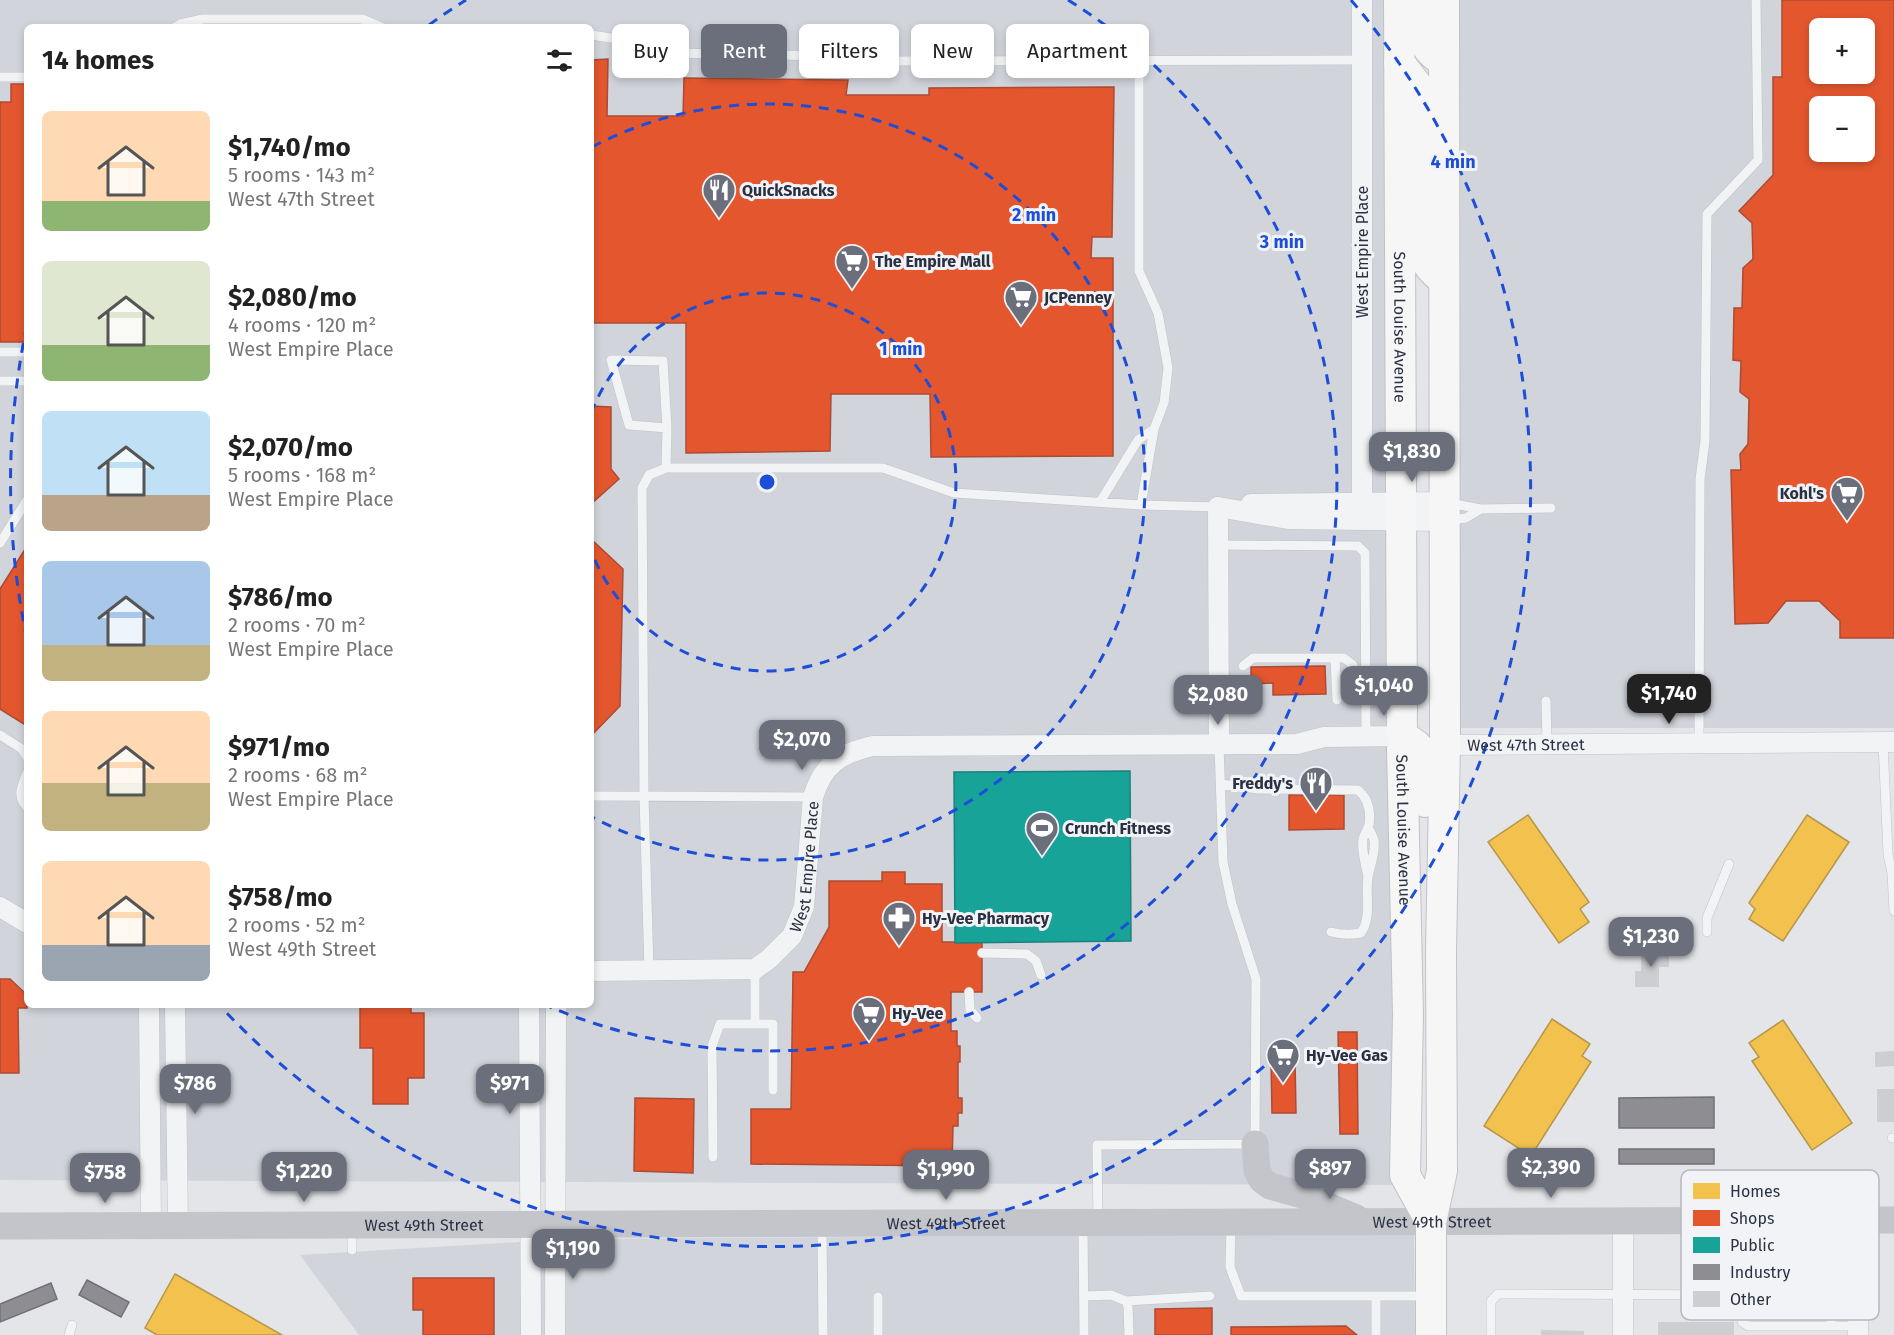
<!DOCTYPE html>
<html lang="en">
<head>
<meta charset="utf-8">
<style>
	:root { --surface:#fff; --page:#f2f2f2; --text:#222; --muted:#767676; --accent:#6b6f7b }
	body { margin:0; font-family:"Fira Sans",sans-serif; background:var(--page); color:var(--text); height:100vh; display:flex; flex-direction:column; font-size:22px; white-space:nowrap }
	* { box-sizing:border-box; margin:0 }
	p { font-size:20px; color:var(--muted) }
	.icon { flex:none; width:33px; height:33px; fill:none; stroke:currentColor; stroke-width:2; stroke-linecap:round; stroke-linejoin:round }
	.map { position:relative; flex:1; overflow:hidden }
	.sheet { position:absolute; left:24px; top:24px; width:570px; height:984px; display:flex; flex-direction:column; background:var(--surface); border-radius:9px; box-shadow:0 3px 9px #0003 }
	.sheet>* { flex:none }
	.banner { position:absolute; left:612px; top:24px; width:570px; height:54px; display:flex; gap:12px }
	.buttons { position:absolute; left:1809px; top:18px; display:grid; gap:12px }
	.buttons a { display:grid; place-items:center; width:66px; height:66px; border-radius:9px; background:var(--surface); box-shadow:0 3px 9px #0003; font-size:30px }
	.price { position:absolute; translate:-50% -51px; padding:0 14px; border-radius:12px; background:var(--accent); color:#fff; font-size:20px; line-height:39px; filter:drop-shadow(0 2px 3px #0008) }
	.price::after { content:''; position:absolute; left:50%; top:36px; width:18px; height:14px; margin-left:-9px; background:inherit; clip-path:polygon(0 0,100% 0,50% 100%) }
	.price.on { background:#222; color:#fff }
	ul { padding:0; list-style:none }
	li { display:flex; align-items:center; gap:18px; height:150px; padding:0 18px }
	li span { display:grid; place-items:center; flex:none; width:168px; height:120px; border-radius:9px; color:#555 }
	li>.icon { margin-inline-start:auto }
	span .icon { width:72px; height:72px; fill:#fffc; stroke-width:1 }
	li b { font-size:26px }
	h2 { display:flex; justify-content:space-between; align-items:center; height:72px; padding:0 18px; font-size:26px }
	.pill { padding:0 21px; border-radius:9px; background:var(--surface); box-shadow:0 3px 9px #0003; font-size:21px; line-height:54px }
	.pill.on { background:var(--accent); color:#fff }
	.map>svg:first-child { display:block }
	.built { fill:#d1d4db; fill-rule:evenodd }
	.homes { fill:#f2c14e; stroke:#b6964a; stroke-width:1.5 }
	.shops { fill:#e4572e; stroke:#ac4b34; stroke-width:1.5; fill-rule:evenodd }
	.public { fill:#17a398; stroke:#1d807e; stroke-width:1.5 }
	.industry { fill:#8d8d92; stroke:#6f717a; stroke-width:1.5 }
	.building { fill:#cdced2 }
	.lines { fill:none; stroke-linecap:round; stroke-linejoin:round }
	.service-casing { stroke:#c1c3c6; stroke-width:10 }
	.minor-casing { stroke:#c1c3c6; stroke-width:21 }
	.primary-casing { stroke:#c0c2c6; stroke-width:32 }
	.service { stroke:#f2f3f5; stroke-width:9 }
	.minor { stroke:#f2f3f5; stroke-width:20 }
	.secondary { stroke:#c3c5ca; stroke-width:27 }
	.primary { stroke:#f6f6f7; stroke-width:30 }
	.ring { fill:none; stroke:#1d4ed8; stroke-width:3; stroke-dasharray:10 8 }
	.labels { text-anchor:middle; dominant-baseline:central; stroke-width:6; stroke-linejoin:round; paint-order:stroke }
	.poi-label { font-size:16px; font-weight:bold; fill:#2a3041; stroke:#f1f3f7; text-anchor:start }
	.street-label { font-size:16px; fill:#2a3041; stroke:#f1f3f7 }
	.key { fill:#f1f3f7; stroke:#b5b8c0; stroke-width:1.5 }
	.key-label { font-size:16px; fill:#2a3041 }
	.centre { fill:#1d4ed8; stroke:#f1f3f7; stroke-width:3 }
	.ring-label { font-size:18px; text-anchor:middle; font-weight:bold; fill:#1d4ed8; stroke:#f1f3f7; stroke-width:6; stroke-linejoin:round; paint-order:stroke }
</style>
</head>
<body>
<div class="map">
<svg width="1894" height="1335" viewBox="0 0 1894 1335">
	<rect width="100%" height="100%" fill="#e3e5e8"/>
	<path class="built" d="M0,0H1390L1396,1185L0,1180ZM27,27H591V1005H27Z
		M1453,0H1894V728H1454ZM1820,28H1864V74H1820ZM1820,106H1864V152H1820Z
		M1414,1234L1415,1335H359L300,1255L570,1239Z"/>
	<path class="homes" d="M1528,815L1589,902L1580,909L1589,922L1559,943L1488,842Z
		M1807,815L1849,842L1783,941L1749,919L1755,909L1749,903Z
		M1552,1019L1590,1044L1582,1056L1591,1062L1531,1156L1484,1126Z
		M1783,1020L1852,1123L1812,1150L1752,1061L1759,1057L1749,1043Z
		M175,1274L282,1335H157L145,1328Z"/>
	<path class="shops" d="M1782,0H1894V638H1840V621L1819,601H1786L1768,623L1735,624L1731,470H1741L1740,454L1748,444L1749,399L1740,392L1741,361L1733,360L1734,308H1742L1743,268L1753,259L1752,223L1739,211L1773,175V77H1782ZM1820,28H1864V74H1820ZM1820,106H1864V152H1820Z
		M608,59L607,116H683L684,78L848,80L846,95H929V88L1114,87L1112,237H1092L1091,258H1113V456L931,457L930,394H831L830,451L686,453V323H591V60Z
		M11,84H27V342H0V102H11Z
		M591,406L611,407V469L619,479L591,504Z
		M591,539L623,569L620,706L591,736Z
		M27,546V726L0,709V589Z
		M1325,666L1326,694L1273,695V683L1251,684V667Z
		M1289,795H1344V829L1289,830Z
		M882,872H905V884H942V942H982V992H951V1031H957V1046H960V1062H958V1098H962V1113H958V1126H953L952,1166L751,1164V1109H791L793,972H804L829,927V881H882Z
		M0,979H10L27,995V1008H18L19,1073H0Z
		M360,1005H411V1013H424V1078H408V1104H373V1048H360Z
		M1338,1032H1357L1358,1134H1340Z
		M1271,1060H1295L1296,1113H1272Z
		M635,1098L694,1099L693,1173L634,1171Z
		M413,1278H494V1335H423V1310H413Z
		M1212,1308V1335H1155V1309Z
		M1346,1326L1357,1335H1231V1327Z"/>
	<path class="public" d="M1130,771L1131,941L955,943L954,772Z"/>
	<path class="industry" d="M1714,1097V1128H1619V1098Z
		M1619,1149H1714V1164H1619Z
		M87,1280L129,1302L121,1317L79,1295Z
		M51,1283L57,1299L0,1322V1304Z"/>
	<path class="building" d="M1641,950H1669V967H1659V987H1635V971H1641Z
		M1894,1051V1066L1875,1067V1052Z
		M1877,1089H1894V1122H1877Z
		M1658,1322H1734V1335H1658Z
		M1541,1330L1584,1331V1335H1541Z"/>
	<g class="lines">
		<g class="service-casing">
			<path id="service" d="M175,27L180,24L203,19H362L381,27
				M591,35L631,41L669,53L832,56L887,61L1362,60
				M1139,60V271L1158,313L1168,368L1164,403L1154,429L1141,505
				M0,77H27
				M0,352H27
				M0,381H27
				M666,468L667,428L663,361L611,360L629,425L667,428
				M1100,502L1138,440L1154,429
				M1449,503L1481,509L1551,508
				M1450,520L1466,518L1481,509
				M0,543L27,500
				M1218,545L1358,546L1365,553L1366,735
				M1335,658L1337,700
				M1243,666L1253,658H1344L1353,665L1352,700
				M1219,700H1242
				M1546,701L1547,744
				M0,735L22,749L27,757
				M1883,743L1888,854L1892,873L1894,911
				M1699,744L1700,479L1705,441L1707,214L1758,160L1756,0
				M27,773C22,786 16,796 27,807
				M1221,784L1258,789L1358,790C1369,799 1371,811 1369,825C1368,830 1364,834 1363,839C1361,851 1366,865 1368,877
				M591,796L813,797
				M1331,932C1342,935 1350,935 1361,933C1372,917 1365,895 1368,877C1370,865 1376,853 1374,840C1373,836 1370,831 1368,827
				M1707,932V918L1729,864
				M982,953L1027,954L1036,961L1041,975
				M755,969V1023
				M649,970L644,796L642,488L649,475L666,468H883L954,493L1141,505L1218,507
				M969,992L970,1010L977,1018
				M1892,1138H1894
				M713,1157L712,1046L720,1024H773V1090
				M1098,1221L1097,1145L1255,1144L1256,979L1232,904L1223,862L1219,745
				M1231,1225L1230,1267L1241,1296H1427
				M352,1226V1250
				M822,1226L823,1335
				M1083,1226L1084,1335
				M1743,1285L1832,1286L1831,1326
				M1743,1290L1744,1223
				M1084,1296L1111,1295L1126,1301L1128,1306L1129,1335
				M878,1297V1335
				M1126,1301L1210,1296
				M69,1335L72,1325
				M1376,1335V1296
				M1491,1335V1301L1498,1294L1743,1295L1742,1322L1748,1326H1858"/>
		</g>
		<g class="minor-casing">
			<g id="minor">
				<path d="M1362,0V503"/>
				<path d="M1251,504L1444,502"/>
				<path d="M1218,507L1219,745"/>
				<path d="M1218,507L1288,519L1444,521"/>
				<path id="s1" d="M1445,745L1894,742"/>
				<path d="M0,907L27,923"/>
				<path id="s2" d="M591,971L755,969L769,959L792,936L804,907L813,797C823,764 841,753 873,746L1297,744L1324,737L1402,736"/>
				<path d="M149,1005L151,1226"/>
				<path d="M175,1005L178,1226"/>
				<path d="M529,1005L531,1335"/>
				<path d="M555,1335L556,1005"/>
				<path d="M1623,1335V1221"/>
				<path d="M1858,1335L1860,1220"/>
			</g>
		</g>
		<g class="primary-casing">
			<g id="primary">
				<path id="s4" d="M1399,0L1402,736C1406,739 1413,742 1417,746C1429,760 1425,786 1425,802"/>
				<path d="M1422,0C1423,28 1416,47 1444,61"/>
				<path d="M1399,62L1422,92V246C1425,263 1430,270 1444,280"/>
				<path id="s5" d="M1402,749L1408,1014L1405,1175L1431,1222"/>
				<path d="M1431,1335V1222L1442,1171L1441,951L1445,745L1444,0"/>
			</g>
		</g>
		<use href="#service" class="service"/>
		<use href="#minor" class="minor"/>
		<g class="secondary">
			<path d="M1255,1144L1257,1171L1262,1180L1270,1186L1302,1195L1356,1218"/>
			<path id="s3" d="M0,1226L1894,1220"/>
		</g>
		<use href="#primary" class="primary"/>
	</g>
	<g class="ring">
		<path d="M591 413A189 189 0 1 1 591 551"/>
		<path d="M592 147A378 378 0 1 1 592 817"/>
		<path d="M429 25A568 568 0 0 1 466 0M1068 0A568 568 0 0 1 550 1007"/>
		<path d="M27 639A757 757 0 0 1 27 325M1351 0A757 757 0 0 1 222 1008"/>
	</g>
	<defs>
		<g id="restaurant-pin" transform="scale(1.725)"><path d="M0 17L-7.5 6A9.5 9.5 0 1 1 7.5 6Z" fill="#6b6f7b" stroke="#f1f3f7"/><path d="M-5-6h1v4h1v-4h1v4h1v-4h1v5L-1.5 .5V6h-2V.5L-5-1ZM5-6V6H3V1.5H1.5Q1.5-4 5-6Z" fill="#fff"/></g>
		<g id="supermarket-pin" transform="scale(1.725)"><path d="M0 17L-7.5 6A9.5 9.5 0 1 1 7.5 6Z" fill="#6b6f7b" stroke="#f1f3f7"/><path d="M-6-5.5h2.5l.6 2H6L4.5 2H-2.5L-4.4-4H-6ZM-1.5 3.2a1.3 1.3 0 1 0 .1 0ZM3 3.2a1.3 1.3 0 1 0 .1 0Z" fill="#fff"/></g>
		<g id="stadium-pin" transform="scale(1.725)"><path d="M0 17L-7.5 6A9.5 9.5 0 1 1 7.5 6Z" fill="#6b6f7b" stroke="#f1f3f7"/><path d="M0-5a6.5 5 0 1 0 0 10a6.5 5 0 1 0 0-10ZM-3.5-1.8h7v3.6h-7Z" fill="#fff"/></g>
		<g id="pharmacy-pin" transform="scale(1.725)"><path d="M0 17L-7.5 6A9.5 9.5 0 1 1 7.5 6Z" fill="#6b6f7b" stroke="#f1f3f7"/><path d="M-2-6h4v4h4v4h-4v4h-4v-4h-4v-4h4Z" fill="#fff"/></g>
	</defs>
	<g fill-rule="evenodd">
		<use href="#restaurant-pin" x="719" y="190"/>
		<use href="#supermarket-pin" x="852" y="261"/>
		<use href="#supermarket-pin" x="1021" y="297"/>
		<use href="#supermarket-pin" x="1847" y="493"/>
		<use href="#restaurant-pin" x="1316" y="783"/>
		<use href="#stadium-pin" x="1042" y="828"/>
		<use href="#pharmacy-pin" x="899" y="918"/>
		<use href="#supermarket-pin" x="869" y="1013"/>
		<use href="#supermarket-pin" x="1283" y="1055"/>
	</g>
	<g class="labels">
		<g class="poi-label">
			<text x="742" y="190">QuickSnacks</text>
			<text x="875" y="261">The Empire Mall</text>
			<text x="1044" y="297">JCPenney</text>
			<text x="1824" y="493" text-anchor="end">Kohl's</text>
			<text x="1293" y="783" text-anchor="end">Freddy's</text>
			<text x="1065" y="828">Crunch Fitness</text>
			<text x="922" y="918">Hy-Vee Pharmacy</text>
			<text x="892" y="1013">Hy-Vee</text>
			<text x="1306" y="1055">Hy-Vee Gas</text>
		</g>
		<g class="street-label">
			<text transform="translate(1362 252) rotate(-90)">West Empire Place</text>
			<text stroke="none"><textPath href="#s4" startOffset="327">South Louise Avenue</textPath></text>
			<text stroke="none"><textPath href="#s1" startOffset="81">West 47th Street</textPath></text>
			<text stroke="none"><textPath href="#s5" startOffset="81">South Louise Avenue</textPath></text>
			<text stroke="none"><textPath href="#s2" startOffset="285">West Empire Place</textPath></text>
			<text stroke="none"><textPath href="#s3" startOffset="1432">West 49th Street</textPath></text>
			<text stroke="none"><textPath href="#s3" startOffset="946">West 49th Street</textPath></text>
			<text stroke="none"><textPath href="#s3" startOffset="424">West 49th Street</textPath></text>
		</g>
	</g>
	<rect x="1681" y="1170" width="198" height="150" rx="9" class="key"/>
	<rect x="1693" y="1183" width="27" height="16" fill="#f2c14e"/>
	<rect x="1693" y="1210" width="27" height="16" fill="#e4572e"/>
	<rect x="1693" y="1237" width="27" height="16" fill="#17a398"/>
	<rect x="1693" y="1264" width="27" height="16" fill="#8d8d92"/>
	<rect x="1693" y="1291" width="27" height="16" fill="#cdced2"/>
	<g class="key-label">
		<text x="1730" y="1197">Homes</text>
		<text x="1730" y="1224">Shops</text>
		<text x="1730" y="1251">Public</text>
		<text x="1730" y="1278">Industry</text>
		<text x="1730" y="1305">Other</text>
	</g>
	<circle cx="767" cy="482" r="9" class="centre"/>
	<g class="ring-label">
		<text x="1453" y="168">4 min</text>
		<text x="1034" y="221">2 min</text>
		<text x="1282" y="248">3 min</text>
		<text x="901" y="355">1 min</text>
	</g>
</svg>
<div class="buttons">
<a>+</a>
<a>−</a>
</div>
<b class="price" style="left:1412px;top:483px">$1,830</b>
<b class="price" style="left:1384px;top:717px">$1,040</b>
<b class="price on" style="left:1669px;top:725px">$1,740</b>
<b class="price" style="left:1218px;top:726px">$2,080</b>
<b class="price" style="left:802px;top:771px">$2,070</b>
<b class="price" style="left:1651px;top:968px">$1,230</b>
<b class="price" style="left:195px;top:1115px">$786</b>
<b class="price" style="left:510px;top:1115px">$971</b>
<b class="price" style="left:1551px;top:1199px">$2,390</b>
<b class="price" style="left:1330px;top:1200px">$897</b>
<b class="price" style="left:946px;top:1201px">$1,990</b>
<b class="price" style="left:304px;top:1203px">$1,220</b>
<b class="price" style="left:105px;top:1204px">$758</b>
<b class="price" style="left:573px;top:1280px">$1,190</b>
<div class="banner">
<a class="pill">Buy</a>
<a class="pill on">Rent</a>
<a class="pill">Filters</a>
<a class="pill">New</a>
<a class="pill">Apartment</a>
</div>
<section class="sheet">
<h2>14 homes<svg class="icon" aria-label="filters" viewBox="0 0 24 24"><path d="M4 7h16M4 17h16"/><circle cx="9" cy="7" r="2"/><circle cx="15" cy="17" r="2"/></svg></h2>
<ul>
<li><span style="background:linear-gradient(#ffd9b3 75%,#8fb573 0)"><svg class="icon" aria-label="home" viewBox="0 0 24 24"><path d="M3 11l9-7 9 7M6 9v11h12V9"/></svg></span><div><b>$1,740/mo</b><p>5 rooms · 143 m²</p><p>West 47th Street</p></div></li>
<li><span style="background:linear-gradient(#dfe7d0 70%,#8fb573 0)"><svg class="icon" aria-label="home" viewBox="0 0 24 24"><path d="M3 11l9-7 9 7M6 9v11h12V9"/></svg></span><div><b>$2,080/mo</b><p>4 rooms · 120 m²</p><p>West Empire Place</p></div></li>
<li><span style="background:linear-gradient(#bfe0f5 70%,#b9a48a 0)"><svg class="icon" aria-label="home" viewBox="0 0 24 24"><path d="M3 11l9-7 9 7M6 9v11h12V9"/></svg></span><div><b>$2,070/mo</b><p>5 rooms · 168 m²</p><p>West Empire Place</p></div></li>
<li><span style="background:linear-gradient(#a9c7e8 70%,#c2b280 0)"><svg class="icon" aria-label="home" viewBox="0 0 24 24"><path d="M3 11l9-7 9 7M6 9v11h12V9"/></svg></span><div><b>$786/mo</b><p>2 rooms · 70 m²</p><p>West Empire Place</p></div></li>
<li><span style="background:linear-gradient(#ffd9b3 60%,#c2b280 0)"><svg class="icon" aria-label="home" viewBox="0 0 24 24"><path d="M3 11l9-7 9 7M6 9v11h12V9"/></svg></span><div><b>$971/mo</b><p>2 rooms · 68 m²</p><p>West Empire Place</p></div></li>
<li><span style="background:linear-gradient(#ffd9b3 70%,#9aa5b1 0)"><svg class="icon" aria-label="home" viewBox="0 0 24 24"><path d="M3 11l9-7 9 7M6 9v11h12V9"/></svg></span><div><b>$758/mo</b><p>2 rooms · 52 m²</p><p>West 49th Street</p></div></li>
</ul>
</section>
</div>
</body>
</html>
